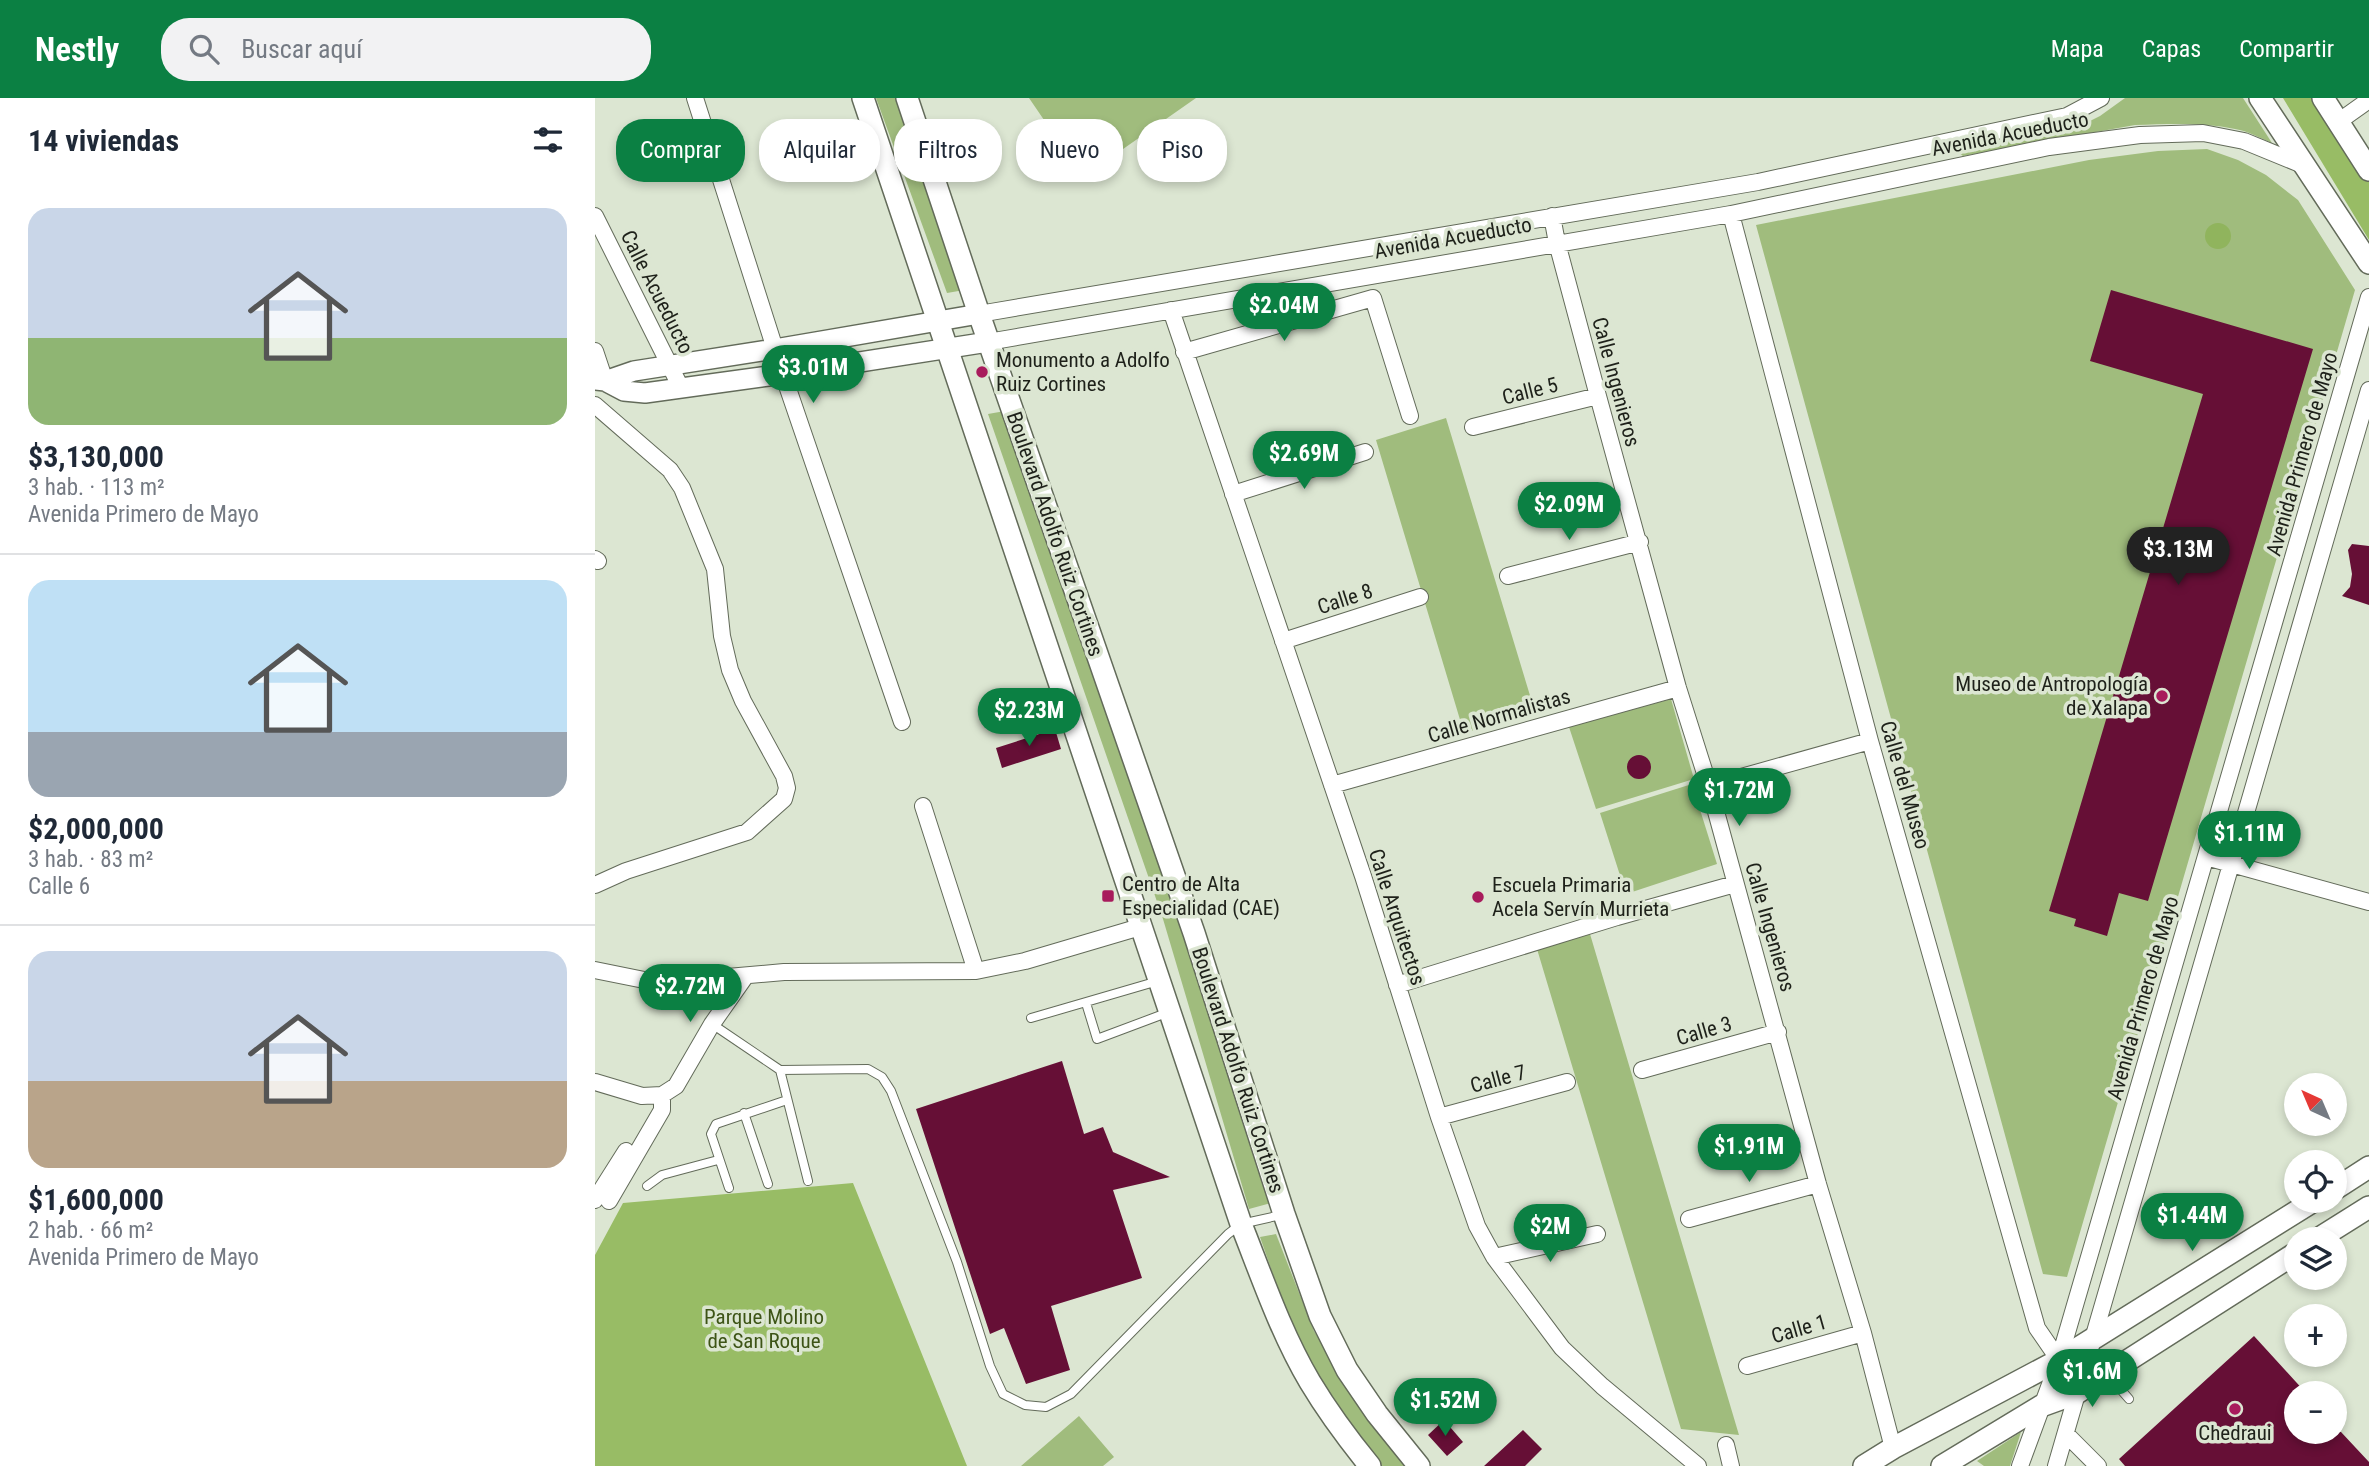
<!DOCTYPE html>
<html lang="es">
<head>
<meta charset="utf-8">
<style>
	:root { --surface:#fff; --page:#f2f2f3; --text:#1f2937; --muted:#747a83; --line:#e0e1e3; --accent:#0b8043 }
	body { margin:0; font-family:"Roboto Condensed",sans-serif; background:var(--page); color:var(--text); height:100vh; display:flex; flex-direction:column; font-size:26px; white-space:nowrap }
	* { box-sizing:border-box; margin:0 }
	p { font-size:23px; color:var(--muted) }
	.icon { flex:none; width:38px; height:38px; fill:none; stroke:currentColor; stroke-width:2; stroke-linecap:round; stroke-linejoin:round }
	.map { position:relative; flex:1; overflow:hidden }
	.drawer { display:flex; flex-direction:column; background:var(--surface); width:595px }
	.drawer>* { flex:none }
	.banner { position:absolute; left:21px; top:21px; width:665px; height:63px; display:flex; gap:14px }
	.needle { width:46px; rotate:316deg }
	.buttons { position:absolute; left:1689px; top:975px; display:grid; gap:14px }
	.buttons a { display:grid; place-items:center; width:63px; height:63px; border-radius:50%; background:var(--surface); box-shadow:0 4px 10px #0003; font-size:35px }
	.price { position:absolute; translate:-50% -60px; padding:0 16px; border-radius:24px; background:var(--accent); color:#fff; font-size:23px; line-height:46px; filter:drop-shadow(0 2px 4px #0008) }
	.price::after { content:''; position:absolute; left:50%; top:42px; width:21px; height:16px; margin-left:-10px; background:inherit; clip-path:polygon(0 0,100% 0,50% 100%) }
	.price.current { background:#222; color:#fff }
	ul { padding:0; list-style:none }
	li { display:grid; align-content:center; gap:14px; height:371px; padding:0 28px }
	li+li { border-top:2px solid var(--line) }
	li span { display:grid; place-items:center; height:217px; border-radius:21px; color:#555 }
	li>.icon { margin-inline-start:auto }
	span .icon { width:126px; height:126px; fill:#fffc; stroke-width:1 }
	li b { font-size:30px }
	h2 { display:flex; justify-content:space-between; align-items:center; height:84px; padding:0 28px; font-size:30px }
	.chip { padding:0 24px; border-radius:28px; background:var(--surface); box-shadow:0 4px 10px #0003; font-size:24px; line-height:63px }
	.chip.current { background:var(--accent); color:#fff }
	header { display:flex; align-items:center; gap:42px; box-sizing:border-box; height:98px; padding:0 35px; background:var(--accent); color:#fff }
	header strong { font-size:33px }
	nav { display:flex; gap:38px; margin-inline-start:auto; font-size:24px }
	.search { width:490px; height:63px; background:var(--page); display:flex; align-items:center; gap:18px; box-sizing:border-box; padding:0 24px; border-radius:28px; color:var(--muted); font-size:26px }
	main { display:flex; flex:1; min-height:0 }
	.map>svg:first-child { display:block }
	.green { fill:#a0bc7d }
	.forest { fill:#98bc65 }
	.water { fill:#90b45d }
	.building { fill:#660f36 }
	.lines { fill:none; stroke-linecap:round; stroke-linejoin:round }
	.service-casing { stroke:#636b5a; stroke-width:10 }
	.minor-casing { stroke:#636b5a; stroke-width:18 }
	.tertiary-casing { stroke:#636b5a; stroke-width:22 }
	.secondary-casing { stroke:#636b5a; stroke-width:24 }
	.service { stroke:#fff; stroke-width:8 }
	.minor { stroke:#fff; stroke-width:16 }
	.tertiary { stroke:#fff; stroke-width:19 }
	.secondary { stroke:#fff; stroke-width:21 }
	.poi-dot { fill:#a81b5c; stroke:#dce6d2; stroke-width:2.5 }
	.labels { text-anchor:middle; dominant-baseline:central; stroke-width:7; stroke-linejoin:round; paint-order:stroke }
	.street-label { font-size:21px; fill:#1e211a; stroke:#dce6d2 }
	.poi-label { font-size:21px; fill:#1e211a; stroke:#dce6d2; text-anchor:start }
	.park-label { font-size:21px; fill:#3d5416; stroke:#dce6d2 }
</style>
</head>
<body>
<header>
<strong>Nestly</strong>
<div class="search"><svg class="icon" aria-label="search" viewBox="0 0 24 24"><circle cx="10" cy="10" r="6"/><path d="M15 15l6 6"/></svg>Buscar aquí</div>
<nav><a>Mapa</a><a>Capas</a><a>Compartir</a></nav>
</header>
<main>
<section class="drawer">
<h2>14 viviendas<svg class="icon" aria-label="filters" viewBox="0 0 24 24"><path d="M4 7h16M4 17h16"/><circle cx="9" cy="7" r="2"/><circle cx="15" cy="17" r="2"/></svg></h2>
<ul>
<li><span style="background:linear-gradient(#c9d6e8 60%,#8fb573 0)"><svg class="icon" aria-label="home" viewBox="0 0 24 24"><path d="M3 11l9-7 9 7M6 9v11h12V9"/></svg></span><div><b>$3,130,000</b><p>3 hab. · 113 m²</p><p>Avenida Primero de Mayo</p></div></li>
<li><span style="background:linear-gradient(#bfe0f5 70%,#9aa5b1 0)"><svg class="icon" aria-label="home" viewBox="0 0 24 24"><path d="M3 11l9-7 9 7M6 9v11h12V9"/></svg></span><div><b>$2,000,000</b><p>3 hab. · 83 m²</p><p>Calle 6</p></div></li>
<li><span style="background:linear-gradient(#c9d6e8 60%,#b9a48a 0)"><svg class="icon" aria-label="home" viewBox="0 0 24 24"><path d="M3 11l9-7 9 7M6 9v11h12V9"/></svg></span><div><b>$1,600,000</b><p>2 hab. · 66 m²</p><p>Avenida Primero de Mayo</p></div></li>
</ul>
</section>
<div class="map">
<svg width="1774" height="1368" viewBox="0 0 1774 1368">
	<rect width="100%" height="100%" fill="#dce6d2"/>
	<path class="green" d="M281,0H307L375,191L352,195Z
		M434,0H601L488,79Z
		M1530,0H1648L1677,45C1665,40 1653,33 1640,31C1608,24 1573,26 1540,27L1368,58L1364,55L1365,52L1489,26L1505,18Z
		M1612,51L1643,62L1671,77L1703,102L1760,192L1472,1179L1448,1176L1161,127L1494,62L1563,53Z
		M410,313L626,947L676,1105L654,1111L568,821L393,316Z
		M851,320L940,614L869,635L781,342Z
		M1076,601L1099,681L1001,711L974,629Z
		M1097,686L1122,766L1031,796L1005,715Z
		M995,836L1144,1337L1086,1331L942,851Z
		M681,1136L719,1233L772,1318L811,1368H785L753,1329L699,1237L665,1139Z
		M484,1318L519,1359L508,1368H426Z
		M1426,1334L1415,1368H1389L1382,1363Z"/>
	<path class="forest" d="M1688,0H1721L1774,81V142Z
		M258,1085L372,1368H0V1157L28,1105Z"/>
	<path class="water" d="M1610 138a13 13 0 1 1 26 0a13 13 0 1 1-26 0Z"/>
	<path class="building" d="M1516,192L1718,251L1553,803L1524,795L1512,838L1479,828L1481,821L1454,813L1608,296L1495,263Z
		M1757,446L1774,448V507L1747,498L1755,489L1757,476L1753,452Z
		M460,631L466,651L407,670L401,650Z
		M1032 669a12 12 0 1 1 24 0a12 12 0 1 1-24 0Z
		M467,963L489,1036L508,1029L518,1054L575,1079L518,1092L547,1180L456,1208L475,1272L431,1286L409,1230L395,1236L321,1011Z
		M1659,1238L1711,1295H1701V1334H1746L1774,1364V1368H1530L1524,1361Z
		M849,1322L868,1344L852,1358L833,1337Z
		M928,1332L947,1351L930,1368H889Z"/>
	<g class="lines">
		<g class="service-casing">
			<path id="service" d="M491,905L502,941L574,914
				M436,920L563,883
				M117,926L185,972L273,971L287,979L296,993L362,1164L395,1268L408,1296L430,1307L451,1309L476,1296L633,1136L646,1126L686,1117
				M185,972L213,1083
				M149,1015L173,1086
				M52,1088L67,1077L123,1062
				M134,1090L116,1036L121,1026L192,1002
				M1513,1277L1534,1301"/>
		</g>
		<g class="minor-casing">
			<path id="minor" d="M100,0L188,276L307,624
				M1743,24L1774,2
				M1136,116L1275,643L1442,1230L1464,1262
				M0,118L86,290
				M957,118L962,145L1003,298L1083,590L1114,688L1223,1086L1268,1235L1298,1350
				M576,212L768,778L844,1019L882,1128L899,1159L967,1250L1007,1288L1103,1368
				M384,216L1163,84L1472,18L1506,0
				M393,244L1136,116L1454,49L1545,37L1608,35L1649,43L1710,68
				M0,253L10,283
				M589,254L778,200L815,318
				M0,307L75,372L87,390L120,471L127,538L135,572L148,603L189,678L192,690L189,701L152,734L31,773L0,787
				M878,329L1003,298
				M638,396L770,354
				M0,461L3,463
				M913,478L1045,444
				M688,543L825,499
				M737,687L1083,590
				M1114,688L1275,643
				M328,708L381,873
				M1611,759L1774,804
				M0,872L64,885L189,874L381,873L430,863L545,829
				M802,887L1022,819L1140,786
				M1047,972L1183,934
				M0,984L47,998L67,997L81,988L117,926L150,879
				M844,1019L972,984
				M0,1102L31,1053
				M14,1103L67,1012V997
				M1094,1121L1223,1086
				M899,1159L1002,1136
				M1152,1268L1268,1235
				M1471,1336L1503,1368
				M1131,1347L1136,1368
				M1425,1368L1464,1262L1774,199
				M1461,1368L1774,292"/>
		</g>
		<g class="tertiary-casing">
			<path id="tertiary" d="M0,282L10,283L39,273L180,251L384,216
				M10,283L29,293L50,295L188,276L393,244"/>
		</g>
		<g class="secondary-casing">
			<path id="secondary" d="M268,0L646,1126C667,1179 686,1235 715,1284C733,1314 753,1341 775,1368
				M312,0L384,216L599,835L689,1116L725,1218L752,1272L782,1316L824,1368
				M1665,0L1774,165
				M1728,0L1774,72
				M1740,1091L1774,1069
				M1723,1141L1774,1109
				M1269,1368L1298,1350L1464,1262L1720,1102
				M1347,1368L1446,1308L1482,1295L1701,1155"/>
		</g>
		<use href="#service" class="service"/>
		<use href="#minor" class="minor"/>
		<use href="#tertiary" class="tertiary"/>
		<use href="#secondary" class="secondary"/>
	</g>
	<g class="poi-dot">
		<circle cx="387" cy="274" r="7"/>
		<circle cx="1567" cy="598" r="7"/>
		<rect x="506" y="791" width="14" height="14" rx="3.5"/>
		<circle cx="883" cy="799" r="7"/>
		<circle cx="1640" cy="1311" r="7"/>
	</g>
	<g class="labels">
		<g class="street-label">
			<text transform="translate(1415 36) rotate(-11)">Avenida Acueducto</text>
			<text transform="translate(858 140) rotate(-10)">Avenida Acueducto</text>
			<text transform="translate(62 194) rotate(63)">Calle Acueducto</text>
			<text transform="translate(1021 284) rotate(75)">Calle Ingenieros</text>
			<text transform="translate(935 293) rotate(-14)">Calle 5</text>
			<text transform="translate(1707 356) rotate(-74)">Avenida Primero de Mayo</text>
			<text transform="translate(460 436) rotate(71)">Boulevard Adolfo Ruiz Cortines</text>
			<text transform="translate(750 501) rotate(-18)">Calle 8</text>
			<text transform="translate(904 618) rotate(-16)">Calle Normalistas</text>
			<text transform="translate(1310 687) rotate(74)">Calle del Museo</text>
			<text transform="translate(802 819) rotate(72)">Calle Arquitectos</text>
			<text transform="translate(1175 829) rotate(74)">Calle Ingenieros</text>
			<text transform="translate(1548 900) rotate(-74)">Avenida Primero de Mayo</text>
			<text transform="translate(1109 933) rotate(-16)">Calle 3</text>
			<text transform="translate(643 972) rotate(72)">Boulevard Adolfo Ruiz Cortines</text>
			<text transform="translate(903 981) rotate(-15)">Calle 7</text>
			<text transform="translate(1204 1231) rotate(-16)">Calle 1</text>
		</g>
		<g class="poi-label">
			<text x="401" y="262">Monumento a Adolfo<tspan x="401" dy="24">Ruiz Cortines</tspan></text>
			<text x="1553" y="586" text-anchor="end">Museo de Antropología<tspan x="1553" dy="24">de Xalapa</tspan></text>
			<text x="527" y="786">Centro de Alta<tspan x="527" dy="24">Especialidad (CAE)</tspan></text>
			<text x="897" y="787">Escuela Primaria<tspan x="897" dy="24">Acela Servín Murrieta</tspan></text>
			<text x="1640" y="1335" text-anchor="middle">Chedraui</text>
		</g>
		<g class="park-label">
			<text x="169" y="1219">Parque Molino<tspan x="169" dy="24">de San Roque</tspan></text>
		</g>
	</g>
</svg>
<div class="buttons">
<a><svg class="needle" viewBox="-14 -14 28 28"><path d="M0-13l5 13h-10z" fill="#e53935"/><path d="M0 13l5-13h-10z" fill="#747a83"/></svg></a>
<a><svg class="icon" aria-label="locate" viewBox="0 0 24 24"><circle cx="12" cy="12" r="6"/><path d="M12 2v4M12 18v4M2 12h4M18 12h4"/></svg></a>
<a><svg class="icon" aria-label="layers" viewBox="0 0 24 24"><path d="M12 4l9 5-9 5-9-5zM3 14l9 5 9-5"/></svg></a>
<a>+</a>
<a>−</a>
</div>
<b class="price" style="left:689px;top:245px">$2.04M</b>
<b class="price" style="left:218px;top:307px">$3.01M</b>
<b class="price" style="left:709px;top:393px">$2.69M</b>
<b class="price" style="left:974px;top:444px">$2.09M</b>
<b class="price current" style="left:1583px;top:489px">$3.13M</b>
<b class="price" style="left:434px;top:650px">$2.23M</b>
<b class="price" style="left:1144px;top:730px">$1.72M</b>
<b class="price" style="left:1654px;top:773px">$1.11M</b>
<b class="price" style="left:95px;top:926px">$2.72M</b>
<b class="price" style="left:1154px;top:1086px">$1.91M</b>
<b class="price" style="left:1597px;top:1155px">$1.44M</b>
<b class="price" style="left:955px;top:1166px">$2M</b>
<b class="price" style="left:1497px;top:1311px">$1.6M</b>
<b class="price" style="left:850px;top:1340px">$1.52M</b>
<div class="banner">
<a class="chip current">Comprar</a>
<a class="chip">Alquilar</a>
<a class="chip">Filtros</a>
<a class="chip">Nuevo</a>
<a class="chip">Piso</a>
</div>
</div>
</main>
</body>
</html>
